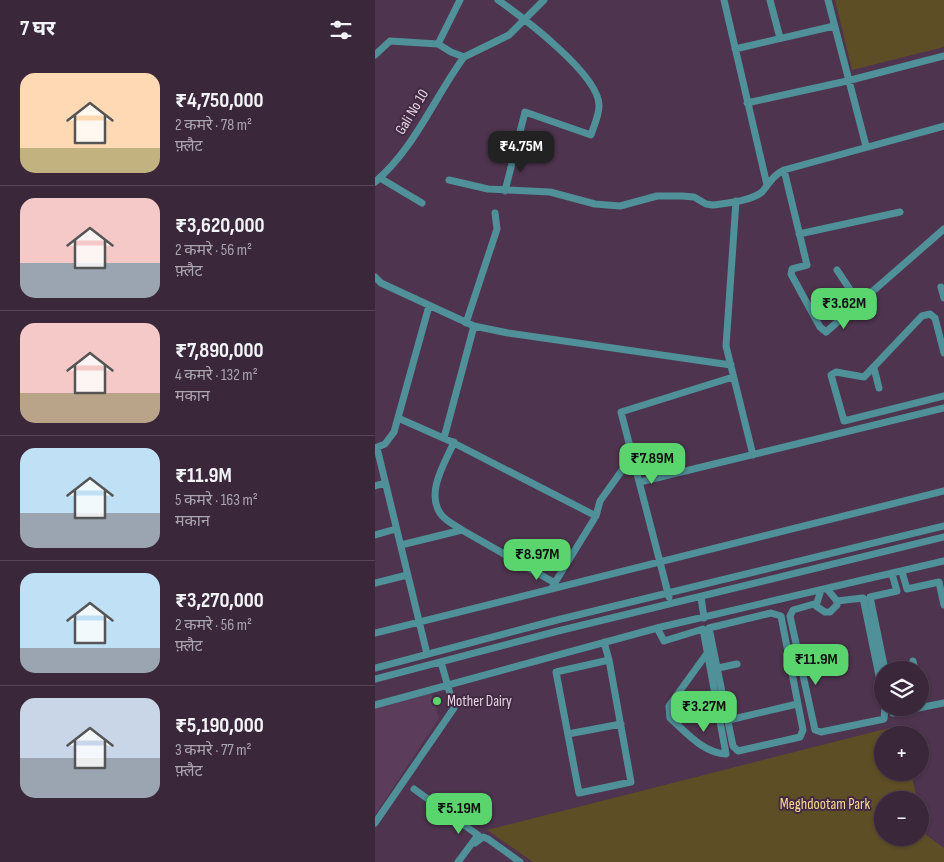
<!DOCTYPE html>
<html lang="hi">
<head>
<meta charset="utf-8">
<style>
	:root { --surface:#3a273a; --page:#412f42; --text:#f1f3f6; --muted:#aba5af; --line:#544454; --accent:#5ad56e }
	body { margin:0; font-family:"Sofia Sans Condensed","Noto Sans Devanagari",sans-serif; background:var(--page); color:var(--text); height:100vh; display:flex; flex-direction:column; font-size:19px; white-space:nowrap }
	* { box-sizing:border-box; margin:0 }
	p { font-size:16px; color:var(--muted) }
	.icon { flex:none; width:28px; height:28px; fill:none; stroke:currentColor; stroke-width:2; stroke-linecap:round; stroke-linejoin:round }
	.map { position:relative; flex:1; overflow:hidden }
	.drawer { display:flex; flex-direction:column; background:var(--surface); width:375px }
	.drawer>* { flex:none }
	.fabs { position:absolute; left:499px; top:661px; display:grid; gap:10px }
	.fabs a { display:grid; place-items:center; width:55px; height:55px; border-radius:50%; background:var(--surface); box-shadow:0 1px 4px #0004,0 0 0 1px var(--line); font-size:25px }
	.price { position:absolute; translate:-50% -42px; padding:0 11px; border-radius:10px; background:var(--accent); color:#111; font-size:16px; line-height:32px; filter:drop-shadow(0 1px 2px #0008) }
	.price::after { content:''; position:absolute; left:50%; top:30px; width:15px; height:11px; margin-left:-8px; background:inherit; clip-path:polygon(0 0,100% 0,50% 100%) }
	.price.on { background:#222; color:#fff }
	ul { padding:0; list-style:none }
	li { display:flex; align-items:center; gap:15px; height:125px; padding:0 20px }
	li+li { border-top:1px solid var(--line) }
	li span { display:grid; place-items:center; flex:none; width:140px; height:100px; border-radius:15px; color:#555 }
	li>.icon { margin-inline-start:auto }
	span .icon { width:60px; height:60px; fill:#fffc; stroke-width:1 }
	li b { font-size:21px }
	h2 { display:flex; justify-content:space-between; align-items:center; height:60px; padding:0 20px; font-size:21px }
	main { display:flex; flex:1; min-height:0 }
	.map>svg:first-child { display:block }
	.built { fill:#5b3d5b }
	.green { fill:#5e4e26 }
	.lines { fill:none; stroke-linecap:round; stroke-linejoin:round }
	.minor { stroke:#4f9099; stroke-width:7 }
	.poi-dot { fill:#5ad56e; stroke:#432a43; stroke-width:2 }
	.labels { text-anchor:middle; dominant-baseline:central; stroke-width:4; stroke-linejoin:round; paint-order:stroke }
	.street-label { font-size:15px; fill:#e5d5e4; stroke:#432a43 }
	.poi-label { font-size:15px; fill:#e5d5e4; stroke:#432a43; text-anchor:start }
	.park-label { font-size:15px; fill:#f9d992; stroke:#432a43 }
</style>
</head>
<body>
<main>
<section class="drawer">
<h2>7 घर<svg class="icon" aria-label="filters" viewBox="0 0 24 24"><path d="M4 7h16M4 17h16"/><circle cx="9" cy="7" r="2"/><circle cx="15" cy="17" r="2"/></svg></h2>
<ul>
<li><span style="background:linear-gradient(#ffd9b3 75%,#c2b280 0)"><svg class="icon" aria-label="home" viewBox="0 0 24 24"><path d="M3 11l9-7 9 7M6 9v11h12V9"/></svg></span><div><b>₹4,750,000</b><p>2 कमरे · 78 m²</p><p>फ़्लैट</p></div></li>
<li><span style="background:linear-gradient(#f6c9c9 65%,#9aa5b1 0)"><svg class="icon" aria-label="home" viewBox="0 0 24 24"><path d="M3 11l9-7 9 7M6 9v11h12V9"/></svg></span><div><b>₹3,620,000</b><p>2 कमरे · 56 m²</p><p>फ़्लैट</p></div></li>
<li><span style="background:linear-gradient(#f6c9c9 70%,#b9a48a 0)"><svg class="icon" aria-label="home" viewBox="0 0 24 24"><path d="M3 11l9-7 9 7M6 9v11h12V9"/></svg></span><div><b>₹7,890,000</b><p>4 कमरे · 132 m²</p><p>मकान</p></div></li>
<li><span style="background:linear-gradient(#bfe0f5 65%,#9aa5b1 0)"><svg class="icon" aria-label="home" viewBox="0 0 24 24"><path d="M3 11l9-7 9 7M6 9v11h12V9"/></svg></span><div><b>₹11.9M</b><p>5 कमरे · 163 m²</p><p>मकान</p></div></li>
<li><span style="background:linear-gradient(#bfe0f5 75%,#9aa5b1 0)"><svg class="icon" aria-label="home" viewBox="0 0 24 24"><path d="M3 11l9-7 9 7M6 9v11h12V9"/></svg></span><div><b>₹3,270,000</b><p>2 कमरे · 56 m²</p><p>फ़्लैट</p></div></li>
<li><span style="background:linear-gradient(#c9d6e8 60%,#9aa5b1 0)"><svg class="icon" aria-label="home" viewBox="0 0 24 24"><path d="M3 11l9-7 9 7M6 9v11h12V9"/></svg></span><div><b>₹5,190,000</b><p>3 कमरे · 77 m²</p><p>फ़्लैट</p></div></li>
</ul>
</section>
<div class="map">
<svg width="569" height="862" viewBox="0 0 569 862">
	<rect width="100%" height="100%" fill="#4e344e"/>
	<path class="built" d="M55,690L64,718L0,815V708Z"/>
	<path class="green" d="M460,0H569V47L477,70Z
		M526,725L528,735H508V772L536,773L542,800H508V838H545V812L550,834L569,848V862H158L112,830Z"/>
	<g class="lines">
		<path class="minor" d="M85,0L63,44L76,52L89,57L134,35L169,0
			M123,0C147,17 225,75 224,106C224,115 219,126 216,135L150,112L130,191
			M349,0L392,185
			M395,0L405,38
			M453,0L491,146
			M360,49L459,26
			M0,55L15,41L63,44
			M372,103L472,81L569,56
			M409,170L432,265L417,269L416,274L445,327L451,332L569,229
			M5,178L47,203
			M74,180L113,189L175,192L220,204L245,206L282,196H307L319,197L331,204L338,205C352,203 376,201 387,192C395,183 397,176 409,170L569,126
			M0,182C40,148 59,98 89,57
			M361,201L351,346L378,455
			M424,234L525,212
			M462,270L484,303
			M0,277L6,283L99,326L133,333L356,365
			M566,287L569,298
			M91,323L122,229L120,213
			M569,353L560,318L555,314L547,316L489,377L461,372L456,375L469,421L569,396
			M499,368L504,388
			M23,418L75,441L221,516L176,589
			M69,438L99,326
			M0,448L10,444L19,432L54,306
			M2,448L52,654
			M265,482L569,408
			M0,486L10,483
			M221,516L225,501L258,455
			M87,530L180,583
			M0,535L21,529
			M26,545L87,530C81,526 69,520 65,513C51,491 70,463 79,442
			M527,572L532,589L564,582L569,605
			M0,583L32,575
			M446,590L441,606L450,612H455L462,605V601L452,589
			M294,597L246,412L358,377
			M326,597L329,618
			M462,601L488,598L508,695
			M442,603L418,610L415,616L440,730L446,732L509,719L510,708
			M396,613L406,616L428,730L425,737L363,751L358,746L334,628Z
			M282,628L289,641L328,629L351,754C328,753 311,732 295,718L294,706L333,652
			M0,633L569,491
			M229,642L234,660L256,782L204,793L181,672L234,660
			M538,661L540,670
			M0,668L182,620L569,526
			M343,668L362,664
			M510,670L495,597L522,591L517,574
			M0,679L183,631L569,537
			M545,695L547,707
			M0,705L286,627L569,561
			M517,708L518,713L569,703
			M354,720L422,704
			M193,734L246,724
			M39,789L103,835L83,862
			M0,823L79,708L66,662
			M100,843L108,837L113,839L145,862"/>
	</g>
	<circle class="poi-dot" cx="62" cy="701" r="5"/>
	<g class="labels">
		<g class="street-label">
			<text transform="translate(37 112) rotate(-59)">Gali No 10</text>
		</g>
		<g class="poi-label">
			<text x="72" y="701">Mother Dairy</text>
		</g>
		<g class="park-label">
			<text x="450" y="804">Meghdootam Park</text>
		</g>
	</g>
</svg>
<div class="fabs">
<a><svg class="icon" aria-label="layers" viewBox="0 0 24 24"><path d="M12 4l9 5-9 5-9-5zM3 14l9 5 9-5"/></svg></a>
<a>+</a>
<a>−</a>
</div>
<b class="price on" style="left:146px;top:173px">₹4.75M</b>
<b class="price" style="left:469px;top:330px">₹3.62M</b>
<b class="price" style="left:277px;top:485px">₹7.89M</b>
<b class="price" style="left:162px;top:581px">₹8.97M</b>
<b class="price" style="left:441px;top:686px">₹11.9M</b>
<b class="price" style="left:329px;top:733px">₹3.27M</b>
<b class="price" style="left:84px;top:835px">₹5.19M</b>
</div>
</main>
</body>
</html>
